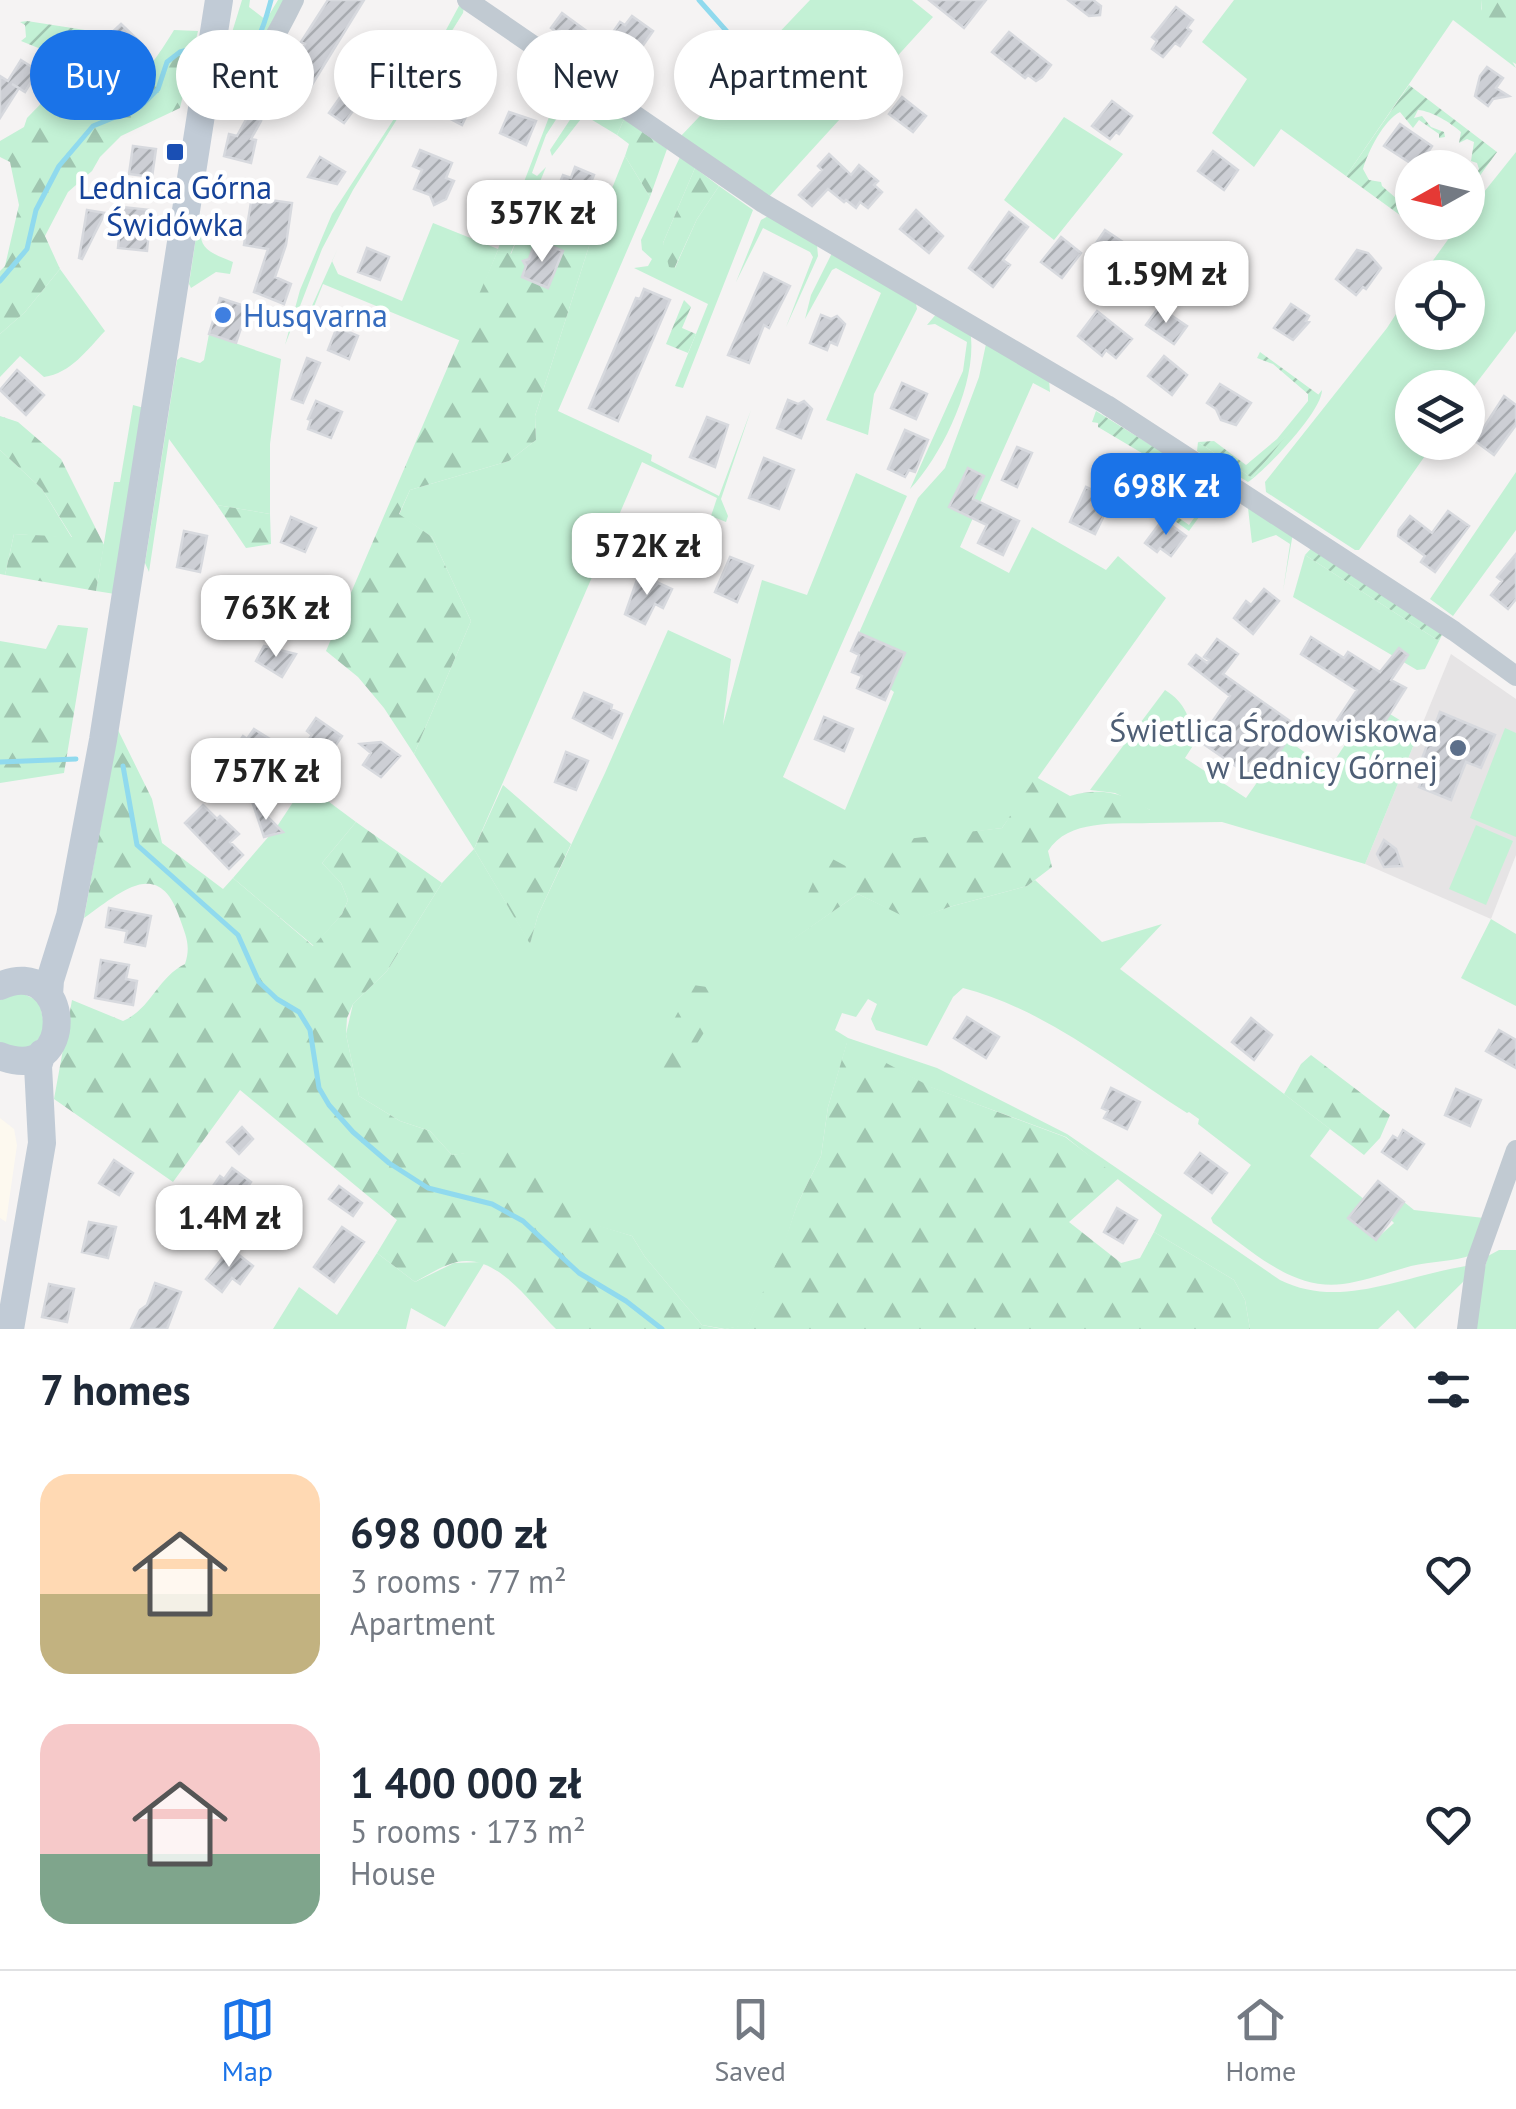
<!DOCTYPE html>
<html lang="en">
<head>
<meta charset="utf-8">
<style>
	:root { --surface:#fff; --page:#f6f6f7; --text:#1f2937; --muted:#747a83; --line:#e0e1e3; --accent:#1a73e8 }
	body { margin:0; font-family:"PT Sans",sans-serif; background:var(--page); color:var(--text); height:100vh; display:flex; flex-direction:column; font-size:38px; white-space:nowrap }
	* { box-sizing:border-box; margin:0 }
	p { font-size:32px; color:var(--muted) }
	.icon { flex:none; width:55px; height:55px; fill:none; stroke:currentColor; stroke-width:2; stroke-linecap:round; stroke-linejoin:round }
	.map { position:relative; height:1329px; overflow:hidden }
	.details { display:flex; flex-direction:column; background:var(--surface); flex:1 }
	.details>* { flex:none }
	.top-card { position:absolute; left:30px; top:30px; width:1000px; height:90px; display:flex; gap:20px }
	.needle { width:65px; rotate:262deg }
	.tools { position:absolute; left:1395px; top:150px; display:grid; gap:20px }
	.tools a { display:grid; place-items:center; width:90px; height:90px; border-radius:50%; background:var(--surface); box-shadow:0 5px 15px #0003; font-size:50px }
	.price { position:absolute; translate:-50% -85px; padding:0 22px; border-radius:20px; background:#fff; color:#222; font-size:32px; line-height:65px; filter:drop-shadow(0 2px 5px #0008) }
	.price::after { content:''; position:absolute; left:50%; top:60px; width:30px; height:22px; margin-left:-15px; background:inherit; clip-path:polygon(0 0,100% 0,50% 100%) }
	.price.selected { background:var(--accent); color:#fff }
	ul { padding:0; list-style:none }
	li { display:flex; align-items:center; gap:30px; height:250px; padding:0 40px }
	li span { display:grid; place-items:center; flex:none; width:280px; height:200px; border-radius:30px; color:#555 }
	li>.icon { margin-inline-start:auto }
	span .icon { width:120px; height:120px; fill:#fffc; stroke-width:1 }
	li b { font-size:42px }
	h2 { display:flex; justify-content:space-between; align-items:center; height:120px; padding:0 40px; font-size:42px }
	.pill { padding:0 35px; border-radius:45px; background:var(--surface); box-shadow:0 5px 15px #0003; font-size:35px; line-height:90px }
	.pill.selected { background:var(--accent); color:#fff }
	.menu { display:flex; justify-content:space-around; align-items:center; height:140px; border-top:2px solid var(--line); background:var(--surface); font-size:28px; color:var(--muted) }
	.menu a { display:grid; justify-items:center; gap:5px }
	.menu .selected { color:var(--accent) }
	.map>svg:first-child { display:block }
	.commercial { fill:#fdf9ef }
	.education { fill:#e6e4e5 }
	.green { fill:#c3f1d5 }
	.forest { fill:url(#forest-firs) }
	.garden { fill:url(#garden-furrows) }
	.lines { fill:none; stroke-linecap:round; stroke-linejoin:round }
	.stream { stroke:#90daee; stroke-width:5 }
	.building { fill:url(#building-hatch); stroke:#d7d9de; stroke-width:2.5 }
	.street { stroke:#c1cad2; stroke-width:20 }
	.secondary { stroke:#c1cbd6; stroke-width:28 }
	.transit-dot { fill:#1a4fb4; stroke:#fff; stroke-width:4 }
	.shop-dot { fill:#3f7fe0; stroke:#fff; stroke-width:4 }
	.service-dot { fill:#5c6f8a; stroke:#fff; stroke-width:4 }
	.labels { text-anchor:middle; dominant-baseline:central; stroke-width:9; stroke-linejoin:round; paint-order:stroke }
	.transit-label { font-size:32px; fill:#164399; stroke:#fff }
	.shop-label { font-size:32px; fill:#366cbe; stroke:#fff; text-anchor:start }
	.service-label { font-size:32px; fill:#4e5e75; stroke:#fff; text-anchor:end }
</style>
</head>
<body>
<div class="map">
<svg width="1516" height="1329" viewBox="0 0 1516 1329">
	<defs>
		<pattern id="forest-firs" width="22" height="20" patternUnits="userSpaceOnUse" patternTransform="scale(2.5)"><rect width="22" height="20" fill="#c3f1d5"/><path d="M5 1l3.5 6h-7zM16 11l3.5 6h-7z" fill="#a0c6b0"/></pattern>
		<pattern id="garden-furrows" width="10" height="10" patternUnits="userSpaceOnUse" patternTransform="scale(2.5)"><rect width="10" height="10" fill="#c3f1d5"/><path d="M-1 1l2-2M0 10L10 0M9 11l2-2" fill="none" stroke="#a0c6b0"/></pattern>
		<pattern id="building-hatch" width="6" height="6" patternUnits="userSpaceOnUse" patternTransform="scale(2.5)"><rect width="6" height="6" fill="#cdcfd5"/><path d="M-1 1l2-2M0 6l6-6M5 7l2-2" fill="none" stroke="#a8abb0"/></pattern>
	</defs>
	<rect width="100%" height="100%" fill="#f5f3f3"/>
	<path class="commercial" d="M0,1118L14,1129L17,1145L6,1222L0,1218Z"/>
	<path class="education" d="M1451,654L1516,699V855L1491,919L1365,864Z"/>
	<path class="green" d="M242,0H250L249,7L266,20L278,0H284C272,20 257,59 233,63L226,52Z
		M810,0H912L933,17L767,199L680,137Z
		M1234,0H1482L1481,9L1516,68L1453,20L1346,176L1281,129L1254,167L1212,133L1247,79L1202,42Z
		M460,4L464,6L463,13L353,190L322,249L285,345L300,290L332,214L418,82Z
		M535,69L550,79L554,71L577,87L546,135L532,173L537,176L546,167L510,255L498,250L461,341L323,284L313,309V318L311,308L338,248L332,261L338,274L402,301L433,223L498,249L556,99L532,72Z
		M587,94L624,119L617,135L584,115L552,156L550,150Z
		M1064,117L1123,154L1054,240L1004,200Z
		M1516,152V331L1468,394V388H1412V442L1434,443L1359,550H1355L1266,492L1265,482L1387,328L1412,289V332H1468V278L1421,277L1460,223L1468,222V212Z
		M625,156L650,197L558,411L646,452L652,455L651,461L719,496L751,410L721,499L728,516L726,522L711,516L717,498L642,462L474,849L530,943L538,915L605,773L668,630L731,659L723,725L762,580L807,595L856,473L907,496L783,777L845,810L894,692L890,689L905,653L859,633L918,498L945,468L979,377L986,344L1049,380L1050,392L1033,383L960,547L1009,573L1032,527L1106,570L1118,556L1166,598L1002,828L957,834L868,878L787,943L858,894L913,920L949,907L1027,886L1035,880L1102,942L1162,924L1120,969L1330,1129L1310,1156L1370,1204L1356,1224L1376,1239L1394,1223L1390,1219L1404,1202L1414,1210L1484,1218L1472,1255C1453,1262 1431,1261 1411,1266C1389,1272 1365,1281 1343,1284C1292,1291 1251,1250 1213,1223L1211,1218L1251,1165L1198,1124L1199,1119L1189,1112L1187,1113C1116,1068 1045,1009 963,988L953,997L927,1046L876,1030L871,1019L877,1004L868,999L856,1017L842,1013L835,1030L848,1038L937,1068L1067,1134L1280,1280C1340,1310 1402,1276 1466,1266L1464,1281L1415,1329L1398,1310L1378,1329H1250L1245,1300L1234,1280L1154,1232L1162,1215L1066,1137L930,1087L847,1043L828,1107L821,1156L797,1205L781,1255L748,1325L725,1329L702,1325L645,1257L632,1236L581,1221L564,1193L503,1149L452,1155L430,1131L400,1121L359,1096L346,1034L353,1004L387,971L442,883L474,849L414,754L471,621L432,537L399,515L410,490L509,461L536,440L535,416L590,243Z
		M680,157L695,168L663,243L675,268L697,219L719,186L753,210L683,388L675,386L708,304L634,268L648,266L652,259L642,250L641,240Z
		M202,214C197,247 203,250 233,262L230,274L216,272L191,288L189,284L199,217Z
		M768,216L817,245L818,256L786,327L813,257L810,252L763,228L736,282L761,220Z
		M832,253L916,304L917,309L874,394L868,435L826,420L881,293L836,268L832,270L805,319L811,295Z
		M60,269L105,331C87,350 71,373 44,377L20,356L0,377V334L25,312Z
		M937,313L970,330C979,379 943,454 910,489L963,371L967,342L935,324L927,325Z
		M209,334L281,359L270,444V514L217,505L169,439L149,572L145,563L177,360L181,357L200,363L204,360Z
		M1322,390C1322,411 1267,469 1248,482L1197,451L1198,442L1252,478Z
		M133,405L144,408L115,594L96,591L114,482H120Z
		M0,450L42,489L72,538L14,534L5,575L0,574Z
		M1516,472V530L1453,616L1430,599Z
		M1248,508L1293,533L1283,591L1290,544L1276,535L1252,543Z
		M1305,555L1439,641L1425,669L1417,670L1293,597Z
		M1165,690C1186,703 1189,718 1196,741L1185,758L1246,798L1287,740L1329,769L1354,731L1390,714L1419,732L1365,864L1222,822L1150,823V810L1115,793L1090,790Z
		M1505,728L1516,733V837L1470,818Z
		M305,784L356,822L322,863L341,883L348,900L342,914L314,946L233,878L276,828Z
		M1476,825L1513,841L1486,905L1449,889Z
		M1491,919L1516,934V1006L1461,978Z
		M19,992L39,1001L46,1032L30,1047H8L0,1042V1000Z
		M1499,1250H1516V1329H1475L1473,1312L1488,1256Z
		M377,1253L415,1282L454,1263L485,1262L445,1327L411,1308L406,1329H273L299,1287L337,1315Z"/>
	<path class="forest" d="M1482,0H1516V64C1489,50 1479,30 1482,0Z
		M174,30L198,31L180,108L121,136L100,157L92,171L68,192L45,236L60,269L25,312L0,334V271L5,266L19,205L10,162L0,157V141L24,127L27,118L96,47L128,84C150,70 161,51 174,30Z
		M624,119L667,149L650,197L625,156L629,144L617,135Z
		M695,168L719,186L697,219L674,269L669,267L663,243Z
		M526,218L590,243L535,416L536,440L509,461L410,490L399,514L432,537L471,621L414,754L384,708L358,677L326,651L498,250L511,254Z
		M0,416L18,422L61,459L104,545L96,591L5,575L14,534L72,537L42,489L0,450Z
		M217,505L270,514L271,544L246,548Z
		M58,625L88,628L64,773L0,783V641L46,649Z
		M118,730L152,799L162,843L223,889L233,878L313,946L342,914L348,900L341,883L322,863L356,822L442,883L387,971L353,1004L347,1018L346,1034L359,1096L400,1121L430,1131L452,1155C481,1151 530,1136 550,1165C562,1182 570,1203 581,1220L632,1236L645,1257L702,1325L722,1329H556C531,1304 498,1253 457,1262C443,1265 428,1275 415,1282L377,1253L397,1220L240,1090L173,1182L54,1099L72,1000L123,1021C152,1008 157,978 185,964C191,946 186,936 180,919C159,855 120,893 84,918Z
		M1036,777L1070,796C1101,787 1124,793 1150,810V823C1116,824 1068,819 1048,851L1052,867L1027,886L949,907L913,921L858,894L785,945L825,855L868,878L898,840L1002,828Z
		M503,785L571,844L538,915L530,944L474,849Z
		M693,985L721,989L719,1009L670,1086L647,1068Z
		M847,1042L931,1087L1065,1137L1119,1178L1069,1222L1121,1263L1140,1258L1154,1232L1234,1280L1245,1300L1250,1329H725L748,1324L780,1255L797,1205L821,1156L828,1107Z
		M1311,1055L1390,1115L1380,1138L1364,1155L1284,1094L1301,1064Z"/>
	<path class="garden" d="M27,21L85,30L87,40L68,60L21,41L26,37L25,25L20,22Z
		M1409,85L1497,152L1468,192L1470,175L1476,174L1479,169L1477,163L1471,161L1474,142L1467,139L1459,143L1461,132C1451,123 1432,111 1418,110L1414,118L1422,116L1431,127L1444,132L1445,137L1439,138V134L1419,120L1413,128L1400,112C1384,120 1368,151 1363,169L1369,180L1381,182L1382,186L1412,212V222L1436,223L1439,231L1433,239L1346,176Z
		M684,300L691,307L682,328L696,334L688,353L666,344Z
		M1260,352L1319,395L1252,478L1198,442L1214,441L1246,465L1277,439L1308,401V394L1273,364L1257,358Z
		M1096,411L1220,488L1189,531L1165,514L1168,510L1189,525L1211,494L1098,427V423L1092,422Z
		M1315,544L1443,633L1439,641L1305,555Z"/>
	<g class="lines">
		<path class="stream" d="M699,0L745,52
			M231,60C257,56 265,22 271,0
			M0,281L27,249L36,210L59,166L93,126L140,107L158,89L167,62L180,52L191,49
			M0,762L76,759
			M123,766L137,845L238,935L259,982L277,999L299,1012L310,1030L319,1088L329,1105L353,1132L389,1163L428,1188L492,1204L523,1221L579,1273L626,1301L662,1329"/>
	</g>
	<path class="building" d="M328,0H364L310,88L286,73L305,44L301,42Z
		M929,0H986L964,28Z
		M1068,0H1093L1101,6L1100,15L1089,16Z
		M1176,7L1193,20L1187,28L1191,31L1180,46L1175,43L1163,57L1152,49L1157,41L1152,37Z
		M562,13L603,43L592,58L551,28Z
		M632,16L653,31L635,57L609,38L620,22L625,25Z
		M121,24L141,43L128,56L108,36Z
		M1009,32L1051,65L1042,77L1036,81L1028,75L1025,78L992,52Z
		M21,60L38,71L25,92L12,84L19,88L0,118V76L8,81Z
		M464,63L486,75L462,125L445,116L454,99L446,95Z
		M1487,67L1503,78L1496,88L1509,96L1493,99L1488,106L1475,96L1480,76Z
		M346,89L361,100L344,123L329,113Z
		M902,97L926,116L913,132L889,114Z
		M1112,101L1132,116L1119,134L1116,132L1110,139L1092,126Z
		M509,112L536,121L526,145L500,133Z
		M249,114L261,121L251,139L256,140L251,163L224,156L229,134L237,136Z
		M1400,124L1432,146L1418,168L1384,146Z
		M133,146L156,149L152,177L129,174Z
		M420,150L452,163L446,178L454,181L446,199L434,205L430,195L414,189L422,170L413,166Z
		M1213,151L1238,170L1224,190L1198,171Z
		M829,154L851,175L859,165L878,181L874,185L882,192L868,208L860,202L856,208L846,200L844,202L828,189L812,206L799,195L822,170L818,166Z
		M320,157L345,172L337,184L308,177Z
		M575,167L594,175L578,213L552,202L563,175L571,178Z
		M253,190L271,193L270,200L292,203L286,245L275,277L291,284L284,304L254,292L268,249L244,245Z
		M122,207L151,210L147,251L118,248Z
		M87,210L105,213L82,259L79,258Z
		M916,210L943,236L929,253L900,229Z
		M1009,212L1028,227L1003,260L1010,265L993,287L969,268Z
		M1105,230L1126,244L1112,264L1092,249Z
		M1061,237L1081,253L1062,278L1041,262Z
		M544,243L563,251L548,288L522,277L526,266L523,261L529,259L533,248L540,251Z
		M367,248L389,257L380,280L358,272Z
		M1357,250L1368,253L1381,268L1366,289L1363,287L1356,295L1336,279Z
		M764,273L790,286L769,328L764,325L749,363L728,355Z
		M644,289L670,300L618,421L589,408L636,298L640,299Z
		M220,298L248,307L236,343L209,334Z
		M1291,304L1309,316L1306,321L1309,322L1293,340L1274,328Z
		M1159,307L1187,326L1174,344L1146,325Z
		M1097,311L1132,339L1116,358L1106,350L1102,356L1078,336Z
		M821,315L831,319L837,316L845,324L837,345L830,342L827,350L810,343Z
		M337,327L358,336L349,359L328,350Z
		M1164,356L1187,375L1172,395L1148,376Z
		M307,358L320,363L303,403L292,399Z
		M17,370L44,395L26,415L0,390Z
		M902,383L927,394L916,419L891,408Z
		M1220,384L1251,403L1236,425L1221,420L1216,409L1207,403Z
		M1504,396L1516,405V425L1494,455L1475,441Z
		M788,400L798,404L804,401L812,409L801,438L777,428Z
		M316,401L342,412L331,438L308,429L311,420L308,419Z
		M707,417L728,425L715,467L690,457Z
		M905,430L928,440L915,472L909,470L905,477L888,469Z
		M1017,447L1032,453L1017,487L1002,480Z
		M764,458L794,470L779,509L749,498Z
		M968,468L984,476L973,499L1019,521L1003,555L978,543L987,525L949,507Z
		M1086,487L1112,499L1095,534L1070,522Z
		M1448,511L1469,526L1435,572L1421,562L1425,556L1398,536L1399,530L1410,516L1432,533Z
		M291,517L316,528L305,552L281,542Z
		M1163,519L1186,536L1171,556L1160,548L1157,552L1145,543Z
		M184,531L207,536L200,572L177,567Z
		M1516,554V599L1508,609L1491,595L1502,581L1497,577Z
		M730,557L753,566L737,602L715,592Z
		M639,574L672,589L663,608L655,604L645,624L625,614Z
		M252,577L265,584L259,595L273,602L262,625L235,611Z
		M1264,589L1279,601L1253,634L1234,618L1246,601L1251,605Z
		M859,633L905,653L885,700L857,688L862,676L852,672L859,655L851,651Z
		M1311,637L1344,658L1348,652L1380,672L1399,648L1408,655L1391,680L1406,688L1372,742L1337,720L1357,690L1301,654Z
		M1217,639L1238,654L1223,674L1297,726L1259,782L1199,741L1230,696L1189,664L1196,655L1207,663L1209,660L1204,657Z
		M264,646L296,654L282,677L256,661Z
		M584,693L612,705L611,709L622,714L612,738L573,718Z
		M1440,712L1495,735L1481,768L1466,762L1451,800L1419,787L1428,764L1421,761Z
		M824,717L853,729L844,751L815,739Z
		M316,718L342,736L309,784L295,773L315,749L306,743L312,735L307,731Z
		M254,729L273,741L248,782L223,766L243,736L247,739Z
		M381,742L400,756L381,777L363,765L371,753L360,744Z
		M566,752L588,761L576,790L555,782Z
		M252,801L283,832L264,837Z
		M203,805L217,819L220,816L239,834L230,842L243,855L229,869L185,823Z
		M1384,840L1396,849L1402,866L1384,867L1377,854Z
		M109,908L151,916L145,946L125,942L127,931L106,927Z
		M101,960L129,965L126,979L137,981L133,1005L95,998Z
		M967,1017L999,1037L986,1058L954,1038Z
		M1251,1018L1272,1035L1254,1060L1232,1042Z
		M1499,1030L1516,1040V1068L1486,1051Z
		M1111,1088L1140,1102L1127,1129L1104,1118L1108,1111L1102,1108Z
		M1456,1089L1481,1100L1470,1126L1445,1115Z
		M242,1127L253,1139L239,1154L227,1142Z
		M1403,1130L1424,1144L1407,1169L1382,1152L1393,1136L1398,1139Z
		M1200,1153L1227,1173L1212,1193L1185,1173Z
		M114,1160L133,1173L119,1195L99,1183Z
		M232,1168L251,1182L229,1212L206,1196L220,1176L224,1179Z
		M1378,1181L1404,1202L1376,1240L1348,1218Z
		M339,1186L362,1203L353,1216L329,1199Z
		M1117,1208L1137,1220L1123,1243L1104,1232Z
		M89,1222L116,1227L108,1258L82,1252Z
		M342,1227L364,1242L334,1282L314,1267Z
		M230,1248L253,1266L240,1284L232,1278L222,1292L206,1279Z
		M155,1283L181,1292L167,1329H131L140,1310L147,1305Z
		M49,1284L74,1289L67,1322L42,1317Z"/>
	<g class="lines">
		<path class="street" d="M467,0L763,203L1107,405L1454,631L1516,676
			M207,78C215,79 225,81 233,78C262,69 281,25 294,0
			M1467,1329L1476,1262L1516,1150"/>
		<path class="secondary" d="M0,986C72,953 79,1087 0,1056
			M49,995L50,980L70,916L103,740L219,0
			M10,1329L42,1143L38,1066L42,1053"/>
	</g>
	<rect class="transit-dot" x="165" y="142" width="20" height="20" rx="5"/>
	<circle class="shop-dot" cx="223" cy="315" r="10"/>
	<circle class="service-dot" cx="1458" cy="748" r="10"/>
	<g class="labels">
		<g class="transit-label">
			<text x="175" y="187">Lednica Górna<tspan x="175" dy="37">Świdówka</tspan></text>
		</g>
		<g class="shop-label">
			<text x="243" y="315">Husqvarna</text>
		</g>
		<g class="service-label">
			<text x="1438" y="730">Świetlica Środowiskowa<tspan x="1438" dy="37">w Lednicy Górnej</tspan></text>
		</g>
	</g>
</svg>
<div class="tools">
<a><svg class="needle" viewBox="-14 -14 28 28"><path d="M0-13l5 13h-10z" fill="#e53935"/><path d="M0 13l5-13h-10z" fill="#747a83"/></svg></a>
<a><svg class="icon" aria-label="locate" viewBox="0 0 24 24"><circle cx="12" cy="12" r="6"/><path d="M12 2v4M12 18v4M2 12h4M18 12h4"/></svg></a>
<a><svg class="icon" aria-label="layers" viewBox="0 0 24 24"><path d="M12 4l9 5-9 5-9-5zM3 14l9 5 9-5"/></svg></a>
</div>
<b class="price" style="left:542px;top:265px">357K zł</b>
<b class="price" style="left:1166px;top:326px">1.59M zł</b>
<b class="price selected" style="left:1166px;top:538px">698K zł</b>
<b class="price" style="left:647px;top:598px">572K zł</b>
<b class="price" style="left:276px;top:660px">763K zł</b>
<b class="price" style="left:266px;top:823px">757K zł</b>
<b class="price" style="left:229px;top:1270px">1.4M zł</b>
<div class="top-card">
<a class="pill selected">Buy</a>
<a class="pill">Rent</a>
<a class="pill">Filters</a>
<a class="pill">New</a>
<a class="pill">Apartment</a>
</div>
</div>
<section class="details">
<h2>7 homes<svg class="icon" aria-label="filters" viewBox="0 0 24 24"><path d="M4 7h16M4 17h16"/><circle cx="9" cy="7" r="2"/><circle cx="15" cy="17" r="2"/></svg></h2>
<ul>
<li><span style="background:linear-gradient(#ffd9b3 60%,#c2b280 0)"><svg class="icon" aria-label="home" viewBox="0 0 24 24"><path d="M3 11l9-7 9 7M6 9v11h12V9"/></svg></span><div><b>698 000 zł</b><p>3 rooms · 77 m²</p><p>Apartment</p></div><svg class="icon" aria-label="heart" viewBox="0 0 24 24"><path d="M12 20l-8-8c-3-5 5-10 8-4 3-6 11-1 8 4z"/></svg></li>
<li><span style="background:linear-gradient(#f6c9c9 65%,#7fa58c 0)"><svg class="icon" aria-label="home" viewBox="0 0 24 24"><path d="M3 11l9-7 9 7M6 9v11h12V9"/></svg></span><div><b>1 400 000 zł</b><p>5 rooms · 173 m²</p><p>House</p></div><svg class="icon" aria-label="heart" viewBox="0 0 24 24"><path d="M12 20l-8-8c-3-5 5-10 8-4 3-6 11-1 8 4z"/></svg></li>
</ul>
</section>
<nav class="menu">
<a class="selected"><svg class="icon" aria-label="map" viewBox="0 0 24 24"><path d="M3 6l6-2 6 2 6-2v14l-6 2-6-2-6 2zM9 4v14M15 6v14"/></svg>Map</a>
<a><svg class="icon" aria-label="saved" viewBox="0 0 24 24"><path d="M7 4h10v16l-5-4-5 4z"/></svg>Saved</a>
<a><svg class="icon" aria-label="home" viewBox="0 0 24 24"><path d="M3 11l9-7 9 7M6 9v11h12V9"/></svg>Home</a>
</nav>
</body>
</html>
